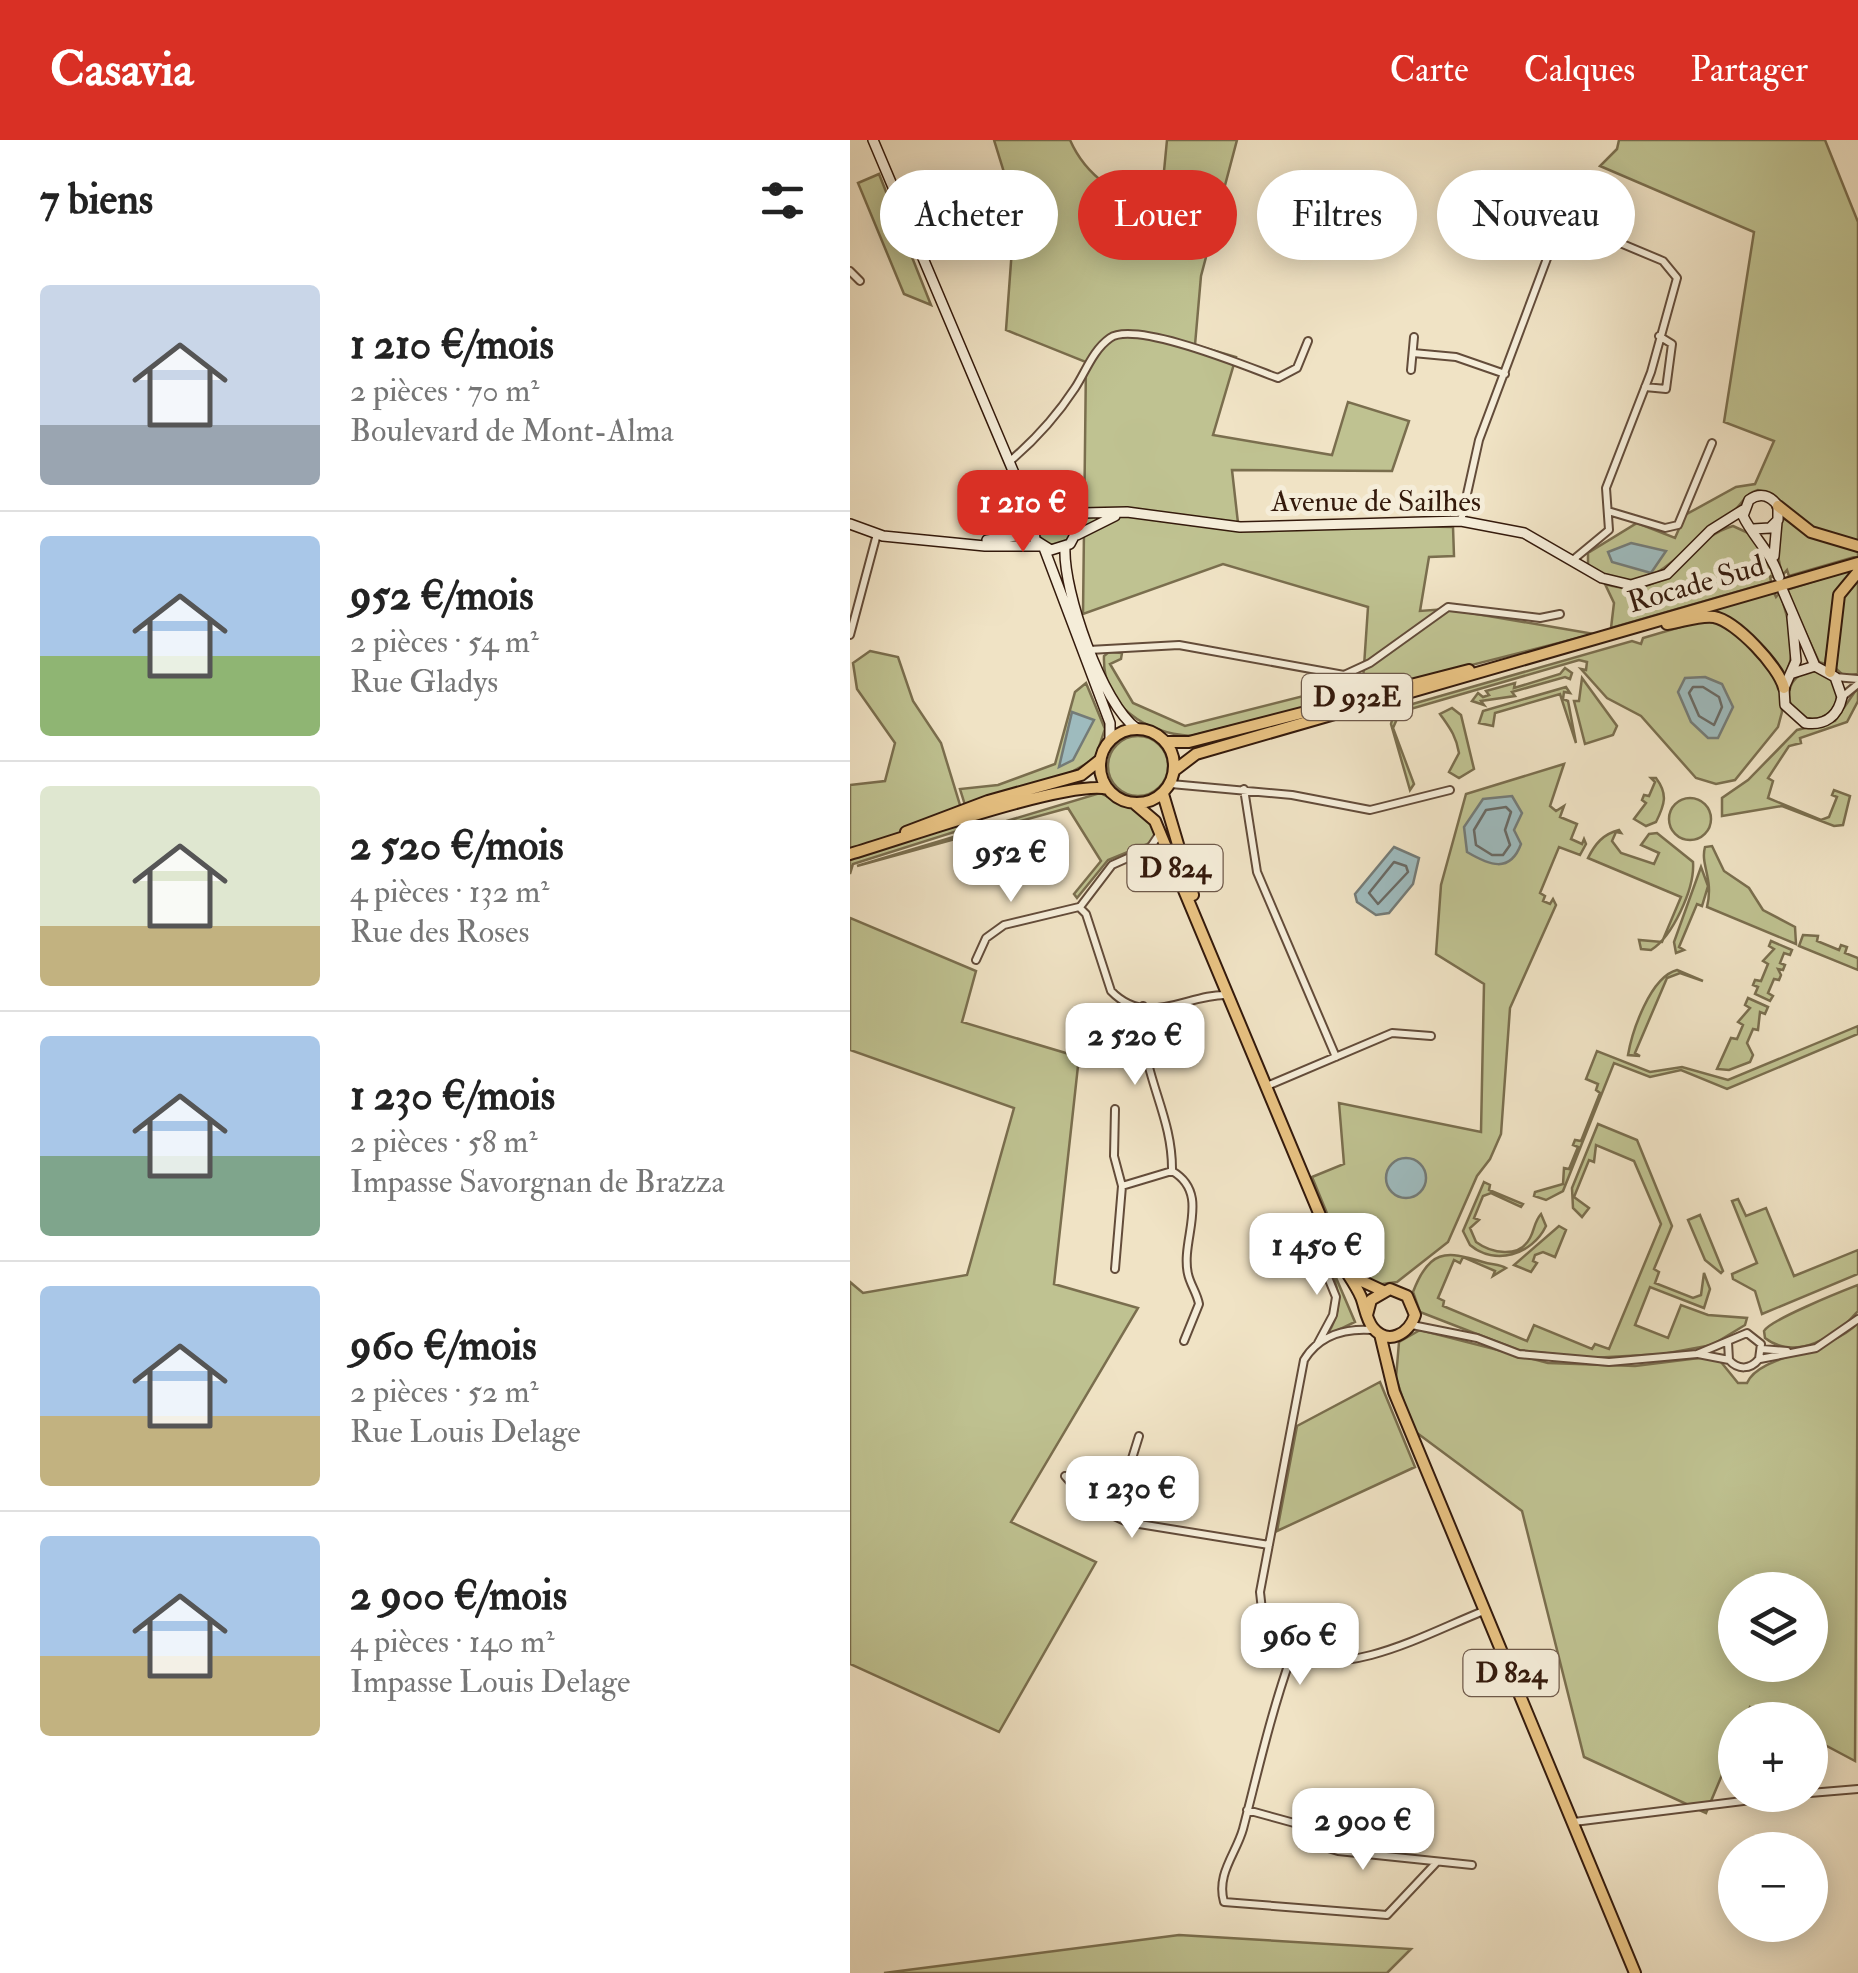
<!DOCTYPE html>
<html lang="fr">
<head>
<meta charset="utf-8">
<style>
	:root { --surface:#fff; --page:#f6f6f6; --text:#222; --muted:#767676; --line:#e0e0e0; --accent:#d93025 }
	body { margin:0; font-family:"IM FELL Double Pica",serif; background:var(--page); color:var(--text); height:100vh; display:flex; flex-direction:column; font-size:38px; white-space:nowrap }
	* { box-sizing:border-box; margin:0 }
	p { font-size:32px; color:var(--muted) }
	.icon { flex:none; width:55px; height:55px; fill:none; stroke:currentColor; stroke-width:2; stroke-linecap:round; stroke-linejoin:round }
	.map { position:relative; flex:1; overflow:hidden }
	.sheet { display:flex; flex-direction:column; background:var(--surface); width:850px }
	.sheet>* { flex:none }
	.hud { position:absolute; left:30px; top:30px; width:828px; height:90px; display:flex; gap:20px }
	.controls { position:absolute; left:868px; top:1432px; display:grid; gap:20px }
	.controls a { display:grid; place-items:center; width:110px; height:110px; border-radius:50%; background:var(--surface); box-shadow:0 5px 25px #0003; font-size:50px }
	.price { position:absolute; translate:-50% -85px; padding:0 22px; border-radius:20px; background:#fff; color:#222; font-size:32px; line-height:65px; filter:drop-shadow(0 2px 5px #0008) }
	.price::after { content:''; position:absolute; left:50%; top:60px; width:30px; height:22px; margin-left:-15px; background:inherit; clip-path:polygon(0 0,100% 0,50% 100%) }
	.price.on { background:var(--accent); color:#fff }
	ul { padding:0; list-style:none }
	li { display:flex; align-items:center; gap:30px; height:250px; padding:0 40px }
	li+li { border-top:2px solid var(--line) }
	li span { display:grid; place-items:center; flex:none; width:280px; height:200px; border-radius:10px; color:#555 }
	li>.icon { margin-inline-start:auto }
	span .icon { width:120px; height:120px; fill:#fffc; stroke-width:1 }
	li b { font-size:42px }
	h2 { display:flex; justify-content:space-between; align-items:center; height:120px; padding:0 40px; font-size:42px }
	.pill { padding:0 35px; border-radius:45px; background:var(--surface); box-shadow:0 5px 25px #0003; font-size:35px; line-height:90px }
	.pill.on { background:var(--accent); color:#fff }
	header { display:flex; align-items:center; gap:60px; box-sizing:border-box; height:140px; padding:0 50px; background:var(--accent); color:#fff }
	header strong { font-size:48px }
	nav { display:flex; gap:55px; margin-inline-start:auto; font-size:35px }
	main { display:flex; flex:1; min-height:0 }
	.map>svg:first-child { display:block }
	.green { fill:#bfc291; stroke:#7a6e4e; stroke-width:2.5; fill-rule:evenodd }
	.water { fill:#9ebbbe; stroke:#747b77; stroke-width:2.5 }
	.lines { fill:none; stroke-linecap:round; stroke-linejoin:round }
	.shore { stroke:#696a65; stroke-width:2.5 }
	.street-casing { stroke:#634c3a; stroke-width:10 }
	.secondary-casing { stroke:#341a0c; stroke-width:12 }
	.primary-casing { stroke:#341a0c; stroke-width:14 }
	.street { stroke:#f5edd9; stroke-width:6 }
	.secondary { stroke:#f5edd9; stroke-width:9 }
	.primary { stroke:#e8c282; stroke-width:10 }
	.labels { text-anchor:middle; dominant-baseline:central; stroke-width:10; stroke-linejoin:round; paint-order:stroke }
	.shield { fill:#f5edd9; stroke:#6e594a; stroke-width:2.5 }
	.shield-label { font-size:28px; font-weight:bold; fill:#341a0c }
	.street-label { font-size:30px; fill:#341a0c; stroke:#f5edd9 }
</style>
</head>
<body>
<header>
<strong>Casavia</strong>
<nav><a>Carte</a><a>Calques</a><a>Partager</a></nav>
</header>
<main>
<section class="sheet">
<h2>7 biens<svg class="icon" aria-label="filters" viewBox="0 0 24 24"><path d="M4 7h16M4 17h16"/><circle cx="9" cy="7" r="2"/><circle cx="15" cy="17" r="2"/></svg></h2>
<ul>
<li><span style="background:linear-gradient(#c9d6e8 70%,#9aa5b1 0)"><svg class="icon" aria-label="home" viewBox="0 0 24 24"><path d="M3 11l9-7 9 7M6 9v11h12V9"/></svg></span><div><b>1 210 €/mois</b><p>2 pièces · 70 m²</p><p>Boulevard de Mont-Alma</p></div></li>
<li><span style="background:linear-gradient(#a9c7e8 60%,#8fb573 0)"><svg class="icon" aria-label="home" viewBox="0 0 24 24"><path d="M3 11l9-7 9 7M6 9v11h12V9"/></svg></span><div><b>952 €/mois</b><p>2 pièces · 54 m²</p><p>Rue Gladys</p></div></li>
<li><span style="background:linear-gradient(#dfe7d0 70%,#c2b280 0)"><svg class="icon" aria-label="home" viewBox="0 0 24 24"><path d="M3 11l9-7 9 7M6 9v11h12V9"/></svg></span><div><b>2 520 €/mois</b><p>4 pièces · 132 m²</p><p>Rue des Roses</p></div></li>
<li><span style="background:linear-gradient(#a9c7e8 60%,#7fa58c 0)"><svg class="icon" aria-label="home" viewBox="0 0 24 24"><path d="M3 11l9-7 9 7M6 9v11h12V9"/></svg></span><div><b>1 230 €/mois</b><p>2 pièces · 58 m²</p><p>Impasse Savorgnan de Brazza</p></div></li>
<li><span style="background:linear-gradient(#a9c7e8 65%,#c2b280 0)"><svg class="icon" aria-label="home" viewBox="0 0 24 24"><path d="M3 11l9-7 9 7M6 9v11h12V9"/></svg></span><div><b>960 €/mois</b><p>2 pièces · 52 m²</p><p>Rue Louis Delage</p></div></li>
<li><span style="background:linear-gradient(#a9c7e8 60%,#c2b280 0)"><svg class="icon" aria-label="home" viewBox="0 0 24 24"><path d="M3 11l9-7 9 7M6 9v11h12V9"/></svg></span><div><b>2 900 €/mois</b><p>4 pièces · 140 m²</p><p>Impasse Louis Delage</p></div></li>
</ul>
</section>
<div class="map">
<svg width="1008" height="1833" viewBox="0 0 1008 1833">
	<rect width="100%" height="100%" fill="#f0e3c5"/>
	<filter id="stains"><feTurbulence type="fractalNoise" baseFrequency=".002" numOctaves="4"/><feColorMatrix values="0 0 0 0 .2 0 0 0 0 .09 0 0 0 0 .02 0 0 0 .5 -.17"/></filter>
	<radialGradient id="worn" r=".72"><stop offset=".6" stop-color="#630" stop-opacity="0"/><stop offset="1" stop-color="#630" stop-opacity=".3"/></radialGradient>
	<path class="green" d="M144,0H220C238,41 271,55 310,73L317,0H387L351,136L345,205L386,217L363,295L482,315L498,262L559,281L542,331L382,330L388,383L603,387L604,416L579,417L570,471L597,469L744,494L341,596C297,593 252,567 254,516L259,512L272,513L271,519L260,524L283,563L335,586L513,541L518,467L373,424L233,474L236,222L156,190L165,68Z
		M769,0H975L1008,82V402L949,383L925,356L908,350C895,354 894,361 885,370C877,377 866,381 858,388C820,423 792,464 738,425V413L787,383L825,398L835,375L886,347L905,344L924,301L874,282L904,92L750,26L767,9Z
		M29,34L81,165L54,154L8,43Z
		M187 387a18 18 0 1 1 36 0a18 18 0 1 1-36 0Z
		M932,378L1008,408V416L939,436L937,430L932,436L925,400Z
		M883,386L907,397L926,438L920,436L921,442L761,488L764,463L755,444C823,465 832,400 883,386Z
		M1003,429L986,454L975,524L969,522L936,450Z
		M1008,435V534L994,536L983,526L992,453Z
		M923,451L926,457L930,452C938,481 950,509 934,537L877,479L850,472Z
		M854,480L870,483L901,506L930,542L932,572L928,587L885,640L866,644L846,638L791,576L757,558L731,529L736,530L737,522L729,520L550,572L543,588L564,644L560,650L541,584L545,569L782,501L791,504L793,498Z
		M20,511L48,517L63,561L91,603L117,688L3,724L0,734V645L35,641L45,603L7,549L3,523Z
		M715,528L722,533L720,539L715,537L662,552L665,556L631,561L634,565L622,561L628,553L633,557L639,555L636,551L665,543L664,548L710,534Z
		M939 555a24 24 0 1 1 48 0a24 24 0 1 1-48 0Z
		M732,538L767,586L763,595L735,604L724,561H729Z
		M236,543L255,589L245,619L216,635L115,665L110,649L148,645L205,624L225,552Z
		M716,547L720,553L714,552L713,559L718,561L726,603L710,554L645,573L643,586L629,583L633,571Z
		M1008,547V561L997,582L950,598L951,603L939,606L918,638L923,641L918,658L971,680L979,677L987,657L982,655L984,650L1000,656L993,685L984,686L932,666L872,676V658L898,640L947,590L985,581Z
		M602,568L611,575L624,629L609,638L599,632L609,613C606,595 599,587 590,574Z
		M258 626a30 30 0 1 1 60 0a30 30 0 1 1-60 0Z
		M714,624L700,666L706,671L714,666L710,677L727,684L721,699L732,704L734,699L736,704L730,715L709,707L690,753L695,756L693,761L700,764L703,759L706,765L660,868L651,994L640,1019L627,1036L598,1102L547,1142L525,1145L500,1129L462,1037L494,1024L489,963L631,992L634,844L586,814L591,745L616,654Z
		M801,638H806C818,654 815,664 806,682L796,686L784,679L796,663L792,660L794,655L799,656L805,642Z
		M250,653L285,670L305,687L306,695L300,703L258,720L227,758L224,754L251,721L218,668L7,726Z
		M819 679a21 21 0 1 1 42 0a21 21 0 1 1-42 0Z
		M769,690L771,693L766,692L762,701L771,713L804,724L809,713L791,705L799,694L807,693L843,722C845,749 822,797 801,810L791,809L789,800L812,802L831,757L738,718C745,704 753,694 769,690Z
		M862,706L874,731L899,748L913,770L945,787L946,804L857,767C864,738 850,725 855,707Z
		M851,727L858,746L852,766L847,764L829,807L834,810L826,813L824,802Z
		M0,778L126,831L112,882L229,917L204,1144L288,1168L161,1382L246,1422L149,1592L0,1524V1142L13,1153L117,1135L164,968L0,910Z
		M953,795L968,796L967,801L989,810L991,805L997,807L995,813L1008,818V830L949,806Z
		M921,801L942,810L940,815L934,813L930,823L935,825L933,830L928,829L931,835L929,840L924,839L918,853L923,856L920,861L905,854L908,847L903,845L905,840L911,841L918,824L913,821L924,809L919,806Z
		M827,830L853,841L830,833L817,838L785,913L790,916L778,915C782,892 800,837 827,830Z
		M898,858L918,867L915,874L910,872L908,890L903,889L897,903L903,915L900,922L879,930L867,929L881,898L887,899L893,885L888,882L900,868L895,865Z
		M1008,886V894L877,949L831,930L800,937L764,923L713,1051L696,1060L684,1056L685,1052L713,1044L714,1028L719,1029L728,1007L723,1005L725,1000L731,1001L750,953L746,950L748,944L736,939L747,911L800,932L832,927L878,940Z
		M748,984L787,1000L822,1086L804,1129L809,1132L805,1143L843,1158L851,1155L854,1133L860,1149L854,1168L800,1147L785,1185L818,1198L831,1165L858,1175L897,1178L895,1185L862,1205L813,1214L741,1218L668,1210L570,1172L563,1152C579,1110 595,1110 633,1122C642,1125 649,1124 656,1128L643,1136L645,1131L613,1117L610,1123L604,1120L588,1158L594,1161L593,1166L677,1201L684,1185L742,1209L745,1204L759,1209L811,1084L784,1021L746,1005L744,1022L739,1020L724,1057L739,1068L732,1077L723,1068L722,1048Z
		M634,1042L640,1045L639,1050L673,1064L671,1067L641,1053L633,1056L624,1078L629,1080L620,1088L626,1102C641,1113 669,1119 680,1098C685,1089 684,1082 691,1074L696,1086C682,1115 645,1126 620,1105L613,1091Z
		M888,1059L896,1076L916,1068L944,1136L1008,1110V1134L912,1174L905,1151L883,1139L882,1134L907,1123L882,1061Z
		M850,1075L873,1131L871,1133L855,1120L838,1080Z
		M463,1084L505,1182L476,1196C505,1156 476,1126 459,1085Z
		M709,1086L716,1090L705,1117L693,1112L685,1115L683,1121L687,1123L681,1132L664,1125Z
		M1008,1145V1171C987,1196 946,1222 915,1198L914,1191C920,1180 990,1152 1008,1145Z
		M1008,1183L1005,1621L960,1597V1580H926L900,1567L895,1580H885V1604L856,1673L734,1617L672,1371L563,1290L546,1238L549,1202L570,1190L698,1223L785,1226L857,1217L871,1222L888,1243H897C910,1214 978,1214 1008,1183ZM885,1450H960V1525H885Z
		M530,1242L565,1327L427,1391L447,1286Z
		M329,1795L561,1809L537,1833H34Z"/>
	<path class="water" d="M781,403L816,411L801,433L762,422L758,412Z
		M855,537L872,544L883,567L868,598H858L841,582L828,552L835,538Z
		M222,572L244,580L223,620L209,627Z
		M662,656L672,673L664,690L671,704C660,734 639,725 617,712L614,687L633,659Z
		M544,707L569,718L563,744L539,773L526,775L507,762L505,754Z
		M536 1038a20 20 0 1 1 40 0a20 20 0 1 1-40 0Z"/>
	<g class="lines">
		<path class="shore" d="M843,547H853L869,557L872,567L864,585L849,576L839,553Z
			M656,667L661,672L655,690L660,705L653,715H642L626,705L624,690L636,670Z
			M544,722L556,726L558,732L528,764L519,753Z"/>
		<g class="street-casing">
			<path id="street" d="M713,85L732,87L813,121L827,138L801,232L756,348L759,390L724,419
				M0,131L10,141
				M563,213L606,217L655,234
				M561,230L564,197
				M795,247L816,249L822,204L809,196
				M159,322C185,300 206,277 225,248C236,231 243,210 260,198C285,180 398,227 428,238L447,228L458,201
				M758,371L815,388L828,385L862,303
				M611,381L629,300L723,49L733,37
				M0,495L27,394
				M239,510L329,505L494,535L520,523L598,467L690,478L710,474
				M985,537L1008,539
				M992,557L1008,544
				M321,644L442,655L520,670L600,650
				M394,649L407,732L486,917
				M229,767L236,774L261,851C298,889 339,853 377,855
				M230,767L262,725L300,708L310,693
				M126,820L136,798L154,785L229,767
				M293,866C287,930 323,971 322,1031
				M417,946L542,893L581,896
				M265,969L264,1016L272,1046L265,1129
				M322,1031C362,1054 330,1099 338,1134C340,1144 347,1153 349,1164L334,1201
				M272,1046L322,1031
				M456,1099L464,1103L486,1157L483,1175L468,1203
				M562,1185L627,1198L669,1214L759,1222L847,1214L897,1193L911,1204L909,1219C900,1230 888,1230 879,1220L878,1202
				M523,1190C496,1188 469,1195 454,1220L410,1452L413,1479L441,1517C507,1535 575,1494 636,1470
				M912,1209L937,1211
				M848,1214L879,1220
				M910,1219L966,1208L1008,1179
				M289,1296L264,1376L277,1382L419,1405
				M215,1336L240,1365L264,1376
				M441,1517C421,1573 408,1631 393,1689C386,1714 366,1734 374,1762L537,1775L586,1723
				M960,1653L1008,1649
				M397,1670L466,1689L478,1708L488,1711L622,1725
				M724,1682L941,1655"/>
		</g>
		<g class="secondary-casing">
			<path id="secondary" d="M23,0L183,378
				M168,337L183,356L199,364
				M223,371L228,389L220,404L201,410L185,400L183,378L192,367L206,363L232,373L277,372L390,387L611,381L674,393L752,438L781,445L817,434L861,390L893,370
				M0,384L33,396L135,406H191
				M903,389L920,388L928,380V366C920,355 910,352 899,360L893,376C903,397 921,412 929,437
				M227,395L265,376
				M137,400L166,396L181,384
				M194,408L260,583V601
				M215,408C213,451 252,564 287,589
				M924,416L927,382
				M933,451L965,526
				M942,477L946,521L934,548L935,565L955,583C975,586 988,576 992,557L985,537L965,526L943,533"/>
		</g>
		<g class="primary-casing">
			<path id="primary" d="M928,366L961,392L1008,406
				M817,484C832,482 849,475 864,477C886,481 929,527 934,548
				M980,532L989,455L1008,432
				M250 626a37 37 0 1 1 74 0a37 37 0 1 1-74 0Z
				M316,602H339L619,530
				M325,630L346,614L1008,423
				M313,654L343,755
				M285,664L305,681L487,1116C494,1130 505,1143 511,1157C515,1167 516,1179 523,1188C538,1206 559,1194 565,1175L557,1156L540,1149L521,1160L517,1175
				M56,692L138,661L231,635L250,620
				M0,714C49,700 219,639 258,649
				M499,1135L533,1151
				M530,1194L544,1252L785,1833"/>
		</g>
		<use href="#street" class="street"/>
		<use href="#secondary" class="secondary"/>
		<use href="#primary" class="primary"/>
	</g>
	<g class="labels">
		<g class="shield">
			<rect x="452" y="534" width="110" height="46" rx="8"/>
			<rect x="277.5" y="705" width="95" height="46" rx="8"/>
			<rect x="613.5" y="1510" width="95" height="46" rx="8"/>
		</g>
		<g class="shield-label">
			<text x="507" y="557">D 932E</text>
			<text x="325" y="728">D 824</text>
			<text x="661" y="1533">D 824</text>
		</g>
		<g class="street-label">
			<text x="526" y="361">Avenue de Sailhes</text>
			<text transform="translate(846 444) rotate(-16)">Rocade Sud</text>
		</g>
	</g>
	<rect width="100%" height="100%" filter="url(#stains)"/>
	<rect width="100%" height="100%" fill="url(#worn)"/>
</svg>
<div class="controls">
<a><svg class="icon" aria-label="layers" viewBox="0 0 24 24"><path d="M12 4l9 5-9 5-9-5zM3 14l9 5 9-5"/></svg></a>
<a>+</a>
<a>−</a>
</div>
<b class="price on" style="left:173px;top:415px">1 210 €</b>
<b class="price" style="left:161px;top:765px">952 €</b>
<b class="price" style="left:285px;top:948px">2 520 €</b>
<b class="price" style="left:467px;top:1158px">1 450 €</b>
<b class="price" style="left:282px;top:1401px">1 230 €</b>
<b class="price" style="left:450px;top:1548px">960 €</b>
<b class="price" style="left:513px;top:1733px">2 900 €</b>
<div class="hud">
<a class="pill">Acheter</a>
<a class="pill on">Louer</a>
<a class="pill">Filtres</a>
<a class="pill">Nouveau</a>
</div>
</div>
</main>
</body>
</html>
